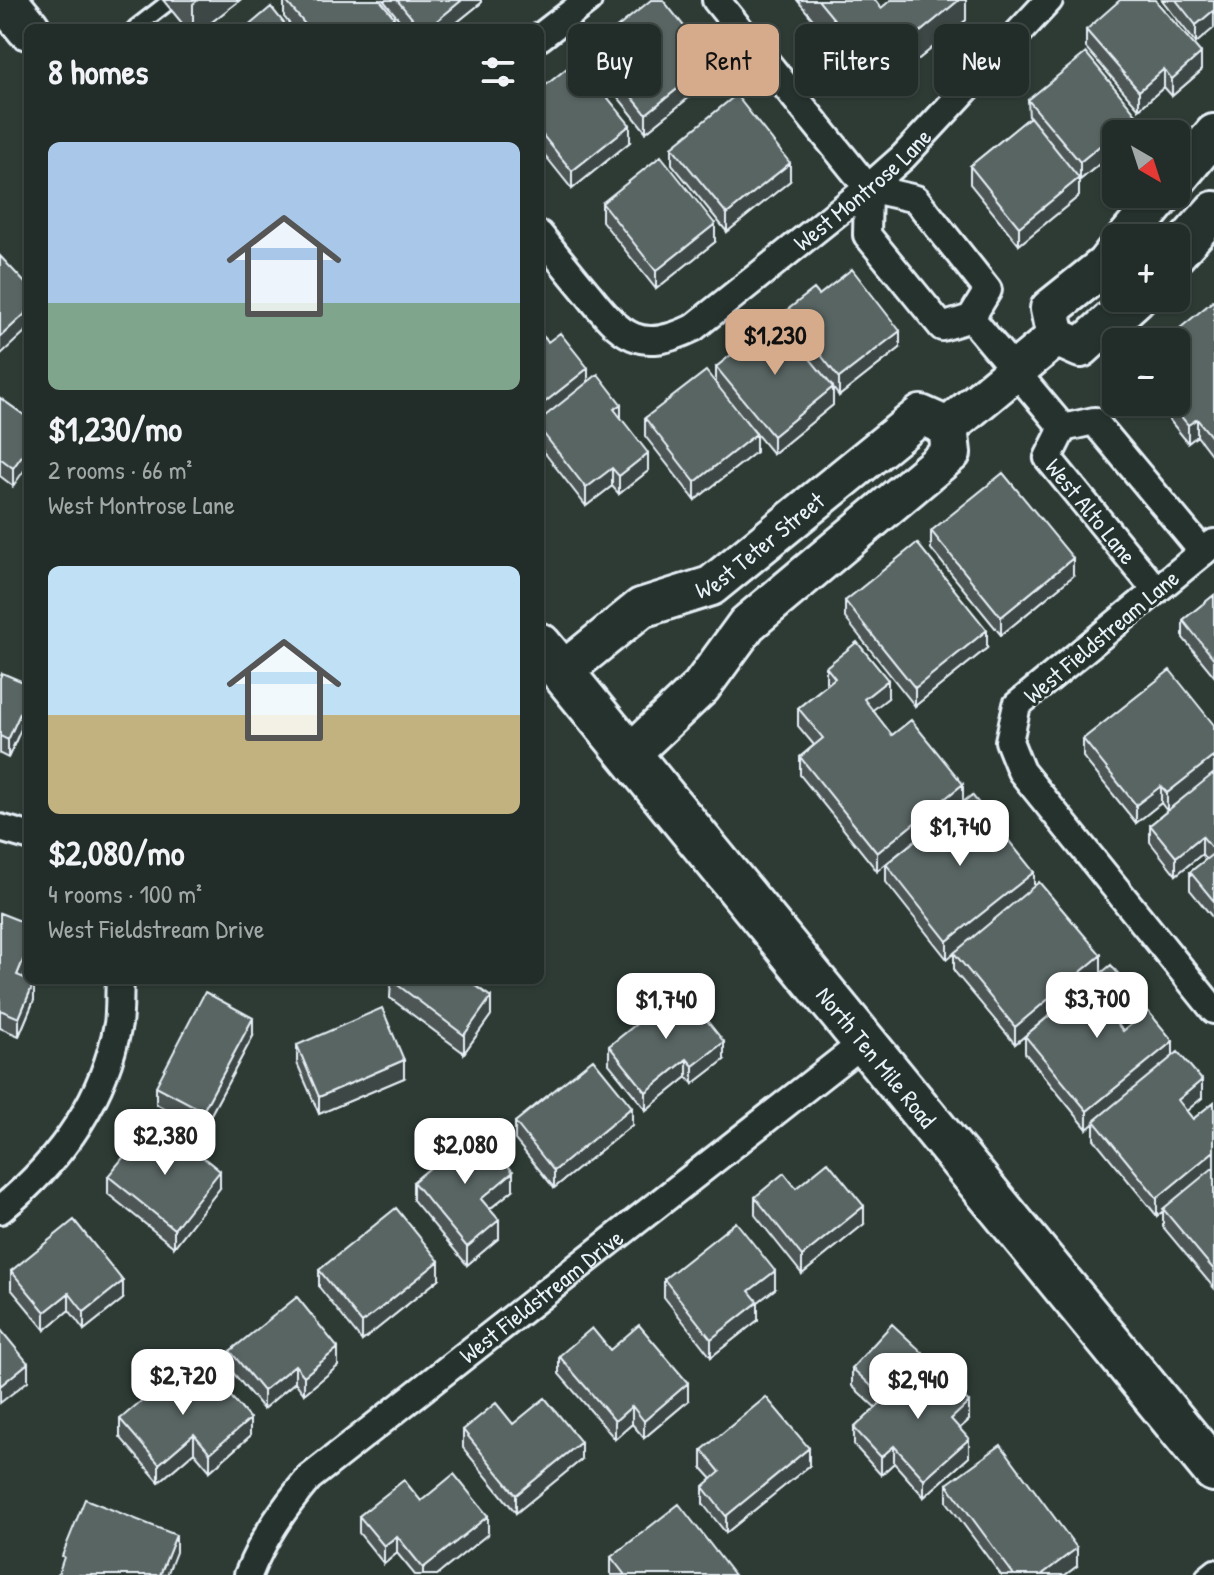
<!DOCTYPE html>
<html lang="en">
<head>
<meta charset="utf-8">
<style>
	:root { --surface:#222c28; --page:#2e3834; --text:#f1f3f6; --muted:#a2a7a8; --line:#3f4845; --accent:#d6ab8b }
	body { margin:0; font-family:"Patrick Hand",sans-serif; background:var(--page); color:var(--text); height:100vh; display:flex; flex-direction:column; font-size:30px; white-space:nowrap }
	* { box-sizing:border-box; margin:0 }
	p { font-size:26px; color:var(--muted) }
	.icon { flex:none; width:44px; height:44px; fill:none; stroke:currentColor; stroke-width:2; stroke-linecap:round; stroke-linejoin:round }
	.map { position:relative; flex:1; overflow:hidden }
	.panel { position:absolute; left:24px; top:24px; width:520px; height:960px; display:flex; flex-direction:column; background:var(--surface); border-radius:12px; box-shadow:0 2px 6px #0004,0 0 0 2px var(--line) }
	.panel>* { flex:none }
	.top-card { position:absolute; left:568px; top:24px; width:526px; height:72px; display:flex; gap:16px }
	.needle { width:52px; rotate:141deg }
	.tools { position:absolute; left:1102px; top:120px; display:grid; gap:16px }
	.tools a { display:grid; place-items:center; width:88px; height:88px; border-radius:12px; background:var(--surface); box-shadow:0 2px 6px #0004,0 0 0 2px var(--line); font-size:40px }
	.price { position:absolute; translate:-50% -68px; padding:0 18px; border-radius:16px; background:#fff; color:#222; font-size:26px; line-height:52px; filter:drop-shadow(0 2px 4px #0008) }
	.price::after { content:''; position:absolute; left:50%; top:48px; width:24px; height:18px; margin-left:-12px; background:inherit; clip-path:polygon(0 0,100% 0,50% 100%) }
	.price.selected { background:var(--accent); color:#111 }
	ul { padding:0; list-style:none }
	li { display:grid; align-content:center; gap:16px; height:424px; padding:0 24px }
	li span { display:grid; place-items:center; height:248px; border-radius:12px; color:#555 }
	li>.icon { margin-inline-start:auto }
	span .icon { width:144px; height:144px; fill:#fffc; stroke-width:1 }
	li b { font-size:34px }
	h2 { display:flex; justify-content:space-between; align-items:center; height:96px; padding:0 24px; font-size:34px }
	.tag { padding:0 28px; border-radius:12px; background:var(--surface); box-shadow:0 2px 6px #0004,0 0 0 2px var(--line); font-size:28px; line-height:72px }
	.tag.selected { background:var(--accent); color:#111 }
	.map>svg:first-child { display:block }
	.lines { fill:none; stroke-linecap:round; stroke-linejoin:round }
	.lane-casing { stroke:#e8f1f8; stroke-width:20 }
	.street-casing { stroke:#e8f1f8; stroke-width:32 }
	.secondary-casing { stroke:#e8f1f8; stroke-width:44 }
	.primary-casing { stroke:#e8f1f8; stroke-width:48 }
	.lane { stroke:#26332d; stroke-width:14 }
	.street { stroke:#26332d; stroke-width:26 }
	.secondary { stroke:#26332d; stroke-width:38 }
	.primary { stroke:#26332d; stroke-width:42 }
	.wall { fill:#4d5755; stroke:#e8f1f8; stroke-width:2 }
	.shaded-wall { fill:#3e4745; stroke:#e8f1f8; stroke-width:2 }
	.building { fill:#596563; stroke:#e8f1f8; stroke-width:2 }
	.labels { text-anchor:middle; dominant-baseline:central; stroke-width:6; stroke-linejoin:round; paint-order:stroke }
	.street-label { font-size:24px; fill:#e8f1f8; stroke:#26332d }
</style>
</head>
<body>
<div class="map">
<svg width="1214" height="1575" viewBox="0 0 1214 1575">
	<rect width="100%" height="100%" fill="#2e3b35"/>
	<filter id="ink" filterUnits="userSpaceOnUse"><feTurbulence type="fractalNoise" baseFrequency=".0125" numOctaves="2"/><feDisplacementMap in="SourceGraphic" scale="16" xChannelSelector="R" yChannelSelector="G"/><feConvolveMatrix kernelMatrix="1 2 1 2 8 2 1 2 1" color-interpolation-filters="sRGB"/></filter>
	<g filter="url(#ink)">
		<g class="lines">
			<g class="lane-casing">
				<path id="lane" d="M135,28L166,4
					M1204,1575L1214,1567"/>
			</g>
			<g class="street-casing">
				<g id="street">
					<path d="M716,0L868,188"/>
					<path d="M540,37L588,0"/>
					<path d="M868,188L916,199L988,290L971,318L942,327L867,235Z"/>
					<path id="s1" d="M540,235C556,255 572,275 588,294C621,336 640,354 693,328L868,188L903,157L1049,0"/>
					<path d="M971,318L1063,428"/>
					<path id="s2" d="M1063,428L1048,458L1156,590"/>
					<path d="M1063,428L1094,421L1203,552"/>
					<path d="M1214,543L1017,705L1009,741L1021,771L1214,1010"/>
					<path d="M0,828L28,836"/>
					<path d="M0,1210C59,1162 104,1100 118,1024C120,1010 119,994 120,980"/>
					<path id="s3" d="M248,1575C263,1538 283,1509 309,1478L863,1043"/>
				</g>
			</g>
			<g class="secondary-casing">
				<g id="secondary">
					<path d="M1176,180L1214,134"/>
					<path d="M1127,238L1164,194"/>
					<path d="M1176,254L1214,211"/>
					<path d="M1056,337L1050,309L1105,265L1116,251"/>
					<path d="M1056,337L1081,348L1136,298"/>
					<path d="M948,427L1056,337"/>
					<path id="s4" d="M562,672L641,608L711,586L921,415L948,427"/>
					<path d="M629,755L701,687L747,624L951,453L948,427"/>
				</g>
			</g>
			<g class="primary-casing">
				<g id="primary">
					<path d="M5,0L28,28"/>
					<path id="s5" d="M540,645L1214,1470"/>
				</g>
			</g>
			<use href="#lane" class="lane"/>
			<use href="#street" class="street"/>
			<use href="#secondary" class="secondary"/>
			<use href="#primary" class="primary"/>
		</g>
		<path class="wall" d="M163,0H240L204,28H186Z
			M284,0H380L394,28H293L284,17Z
			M383,0H481V3L450,28H406Z
			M797,0H875L881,8L966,0V20L875,95Z
			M1162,0H1214L1196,43Z
			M1086,30L1201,71L1172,96L1164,87L1139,109L1086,48Z
			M592,48L712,79L646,132L592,65Z
			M540,90L630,142L572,189L540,149Z
			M1028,100L1137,133L1116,134V150L1080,180L1079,179V196L1019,245L970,184V166L1029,118Z
			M672,147L790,181L727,232L672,164Z
			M602,203L715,242L656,289L602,221Z
			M819,295L900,348L839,396L833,388V405L773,454L735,408L756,452L695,500L645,436V418L716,384V367L786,329V311Z
			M1214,302V458L1197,436L1188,443L1155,402H1176Z
			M540,333L621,418L648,471L619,494L612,486L586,506L540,447Z
			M0,398L28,418L13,486L0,476Z
			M931,531L1073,576L1001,635L931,549Z
			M1214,595V676L1183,638V620Z
			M845,601L987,648L915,706L845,618Z
			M826,667L888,698L872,710L892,735L877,871L800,775V757L814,745L798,726V708L826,685Z
			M0,678L28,684V732L21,729L8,758L0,754Z
			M1214,725V918H1213L1190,890V872L1206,860L1202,854L1176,875L1150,842V825L1167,811L1161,803L1136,823L1083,757V739Z
			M886,864L1034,887L1101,973L1053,1013L1135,1011L1118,1025L1123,1031L1173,1057L1202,1098L1186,1111L1193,1119L1214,1102V1288L1163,1227V1211L1157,1216L1094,1139V1123L1087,1129L1025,1053V1036L1015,1044L954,971V953L947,959L886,882Z
			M0,913L23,978L34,1000L19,1036L0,1028Z
			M391,980H477L474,984L491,1015L464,1053L390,998Z
			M253,1036L203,1129L156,1104V1086Z
			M297,1045L404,1078L319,1114L297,1063Z
			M609,1046L724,1060L693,1084L687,1077L646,1110L609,1064Z
			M515,1122L632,1125L554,1188L515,1140Z
			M140,1155L220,1188L174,1247L108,1194V1176Z
			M413,1182L513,1190L490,1209L499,1238L467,1265L413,1200Z
			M796,1188L864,1224L802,1274L755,1215V1197Z
			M319,1270L439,1279L362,1341L319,1287Z
			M11,1271L123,1299L84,1330L69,1310L45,1330L11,1289Z
			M664,1279L775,1289L758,1302V1320L711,1357L664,1297Z
			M230,1351L338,1366L304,1394L295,1382L263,1409L230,1369Z
			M559,1356L688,1401L644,1438L632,1424L615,1439L559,1374Z
			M923,1364L969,1420L959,1429L969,1457L924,1497L894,1463L881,1475L854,1445V1428L876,1408L852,1386V1368Z
			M209,1398L250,1436L210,1471L194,1452L159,1482L120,1437V1419Z
			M463,1430L581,1460L516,1513L463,1448Z
			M702,1450L809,1466L726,1533L703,1504V1487L712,1479L702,1468Z
			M947,1484L1077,1566L1065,1575H1001L947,1502Z
			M421,1501L488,1534L437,1575H415L397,1553L384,1564L359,1533V1516Z
			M611,1557L734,1575H611Z"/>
		<path class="shaded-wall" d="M198,0H240L204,28H193V4Z
			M462,0H481V3L450,28H428Z
			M959,0H966V20L875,95V69Z
			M1214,10V28L1196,43V25Z
			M394,17V28H381Z
			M1201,53V71L1172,96V79Z
			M712,61V79L646,132V114Z
			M1164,69V87L1139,109V91Z
			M1137,115V133L1135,134H1116V150L1080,180V162Z
			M630,125V142L572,189V171Z
			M790,163V181L727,232V214Z
			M1079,178V196L1019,245V227Z
			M715,224V242L656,289V271Z
			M28,311V329L0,355V337Z
			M900,331V348L839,396V378Z
			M588,368V385L540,424V406Z
			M833,387V405L773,454V436Z
			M621,404V421L614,409Z
			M1197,419V436L1188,443V425Z
			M756,434V452L695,500V482Z
			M28,447V465L13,486V468Z
			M648,453V471L619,494V476Z
			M612,468V486L586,506V488Z
			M1073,558V576L1001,635V617Z
			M987,630V648L915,706V688Z
			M888,680V698L864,717V699Z
			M21,711V729L8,758V740Z
			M1214,756V774L1167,811V793Z
			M963,784V802L877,871V853Z
			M1161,786V803L1136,823V805Z
			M1202,836V854L1176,875V857Z
			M1034,872V889L947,959V941Z
			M28,948V966L17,993V975Z
			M1101,955V973L1015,1044V1027Z
			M34,982V1000L19,1036V1018Z
			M1135,994V1011L1109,1032V1014Z
			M491,997V1015L464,1053V1035Z
			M253,1018V1036L203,1129V1111Z
			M1173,1041V1059L1087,1129V1111Z
			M724,1042V1060L693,1084V1066Z
			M687,1059V1077L646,1110V1092Z
			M404,1060V1078L319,1114V1097Z
			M1202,1080V1098L1178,1118V1100Z
			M632,1107V1125L554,1188V1171Z
			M1214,1151V1169L1157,1216V1198Z
			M220,1171V1188L174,1247V1229Z
			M513,1172V1190L481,1216V1199Z
			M864,1206V1224L802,1274V1256Z
			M499,1220V1238L467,1265V1247Z
			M439,1261V1279L362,1341V1323Z
			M775,1271V1289L749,1309V1291Z
			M123,1281V1299L84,1330V1312Z
			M69,1293V1310L45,1330V1312Z
			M758,1302V1320L711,1357V1339Z
			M338,1348V1366L304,1394V1376Z
			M923,1353V1371L883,1414V1397Z
			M28,1363V1381L0,1403V1386Z
			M295,1365V1382L263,1409V1391Z
			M688,1383V1401L644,1438V1421Z
			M969,1402V1420L951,1436V1419Z
			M632,1406V1424L615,1439V1421Z
			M250,1419V1436L210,1471V1453Z
			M194,1434V1452L159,1482V1464Z
			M969,1439V1457L924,1497V1479Z
			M581,1442V1460L516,1513V1495Z
			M894,1446V1463L881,1475V1457Z
			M809,1448V1466L726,1533V1516Z
			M488,1516V1534L437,1575H423V1568Z
			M176,1535V1552L167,1575H160Z
			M397,1536V1553L384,1564V1546Z
			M1077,1548V1566L1065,1575H1041Z"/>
		<path class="building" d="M285,0H380L394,17L381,28H308Z
			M397,0H462L428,28H420Z
			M651,0H663L712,61L646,114L592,48Z
			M818,0H875L881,8L891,0H959L875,69Z
			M1120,0H1155L1201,53L1172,79L1164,69L1139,91L1086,30Z
			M1176,0H1214V10L1196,25Z
			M271,7L288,28H246Z
			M1086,53L1137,115L1080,162L1028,100Z
			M577,60L630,125L572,171L540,132V90Z
			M736,95L790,163L727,214L672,147Z
			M1030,117L1079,178L1019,227L970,166Z
			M661,156L715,224L656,271L602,203Z
			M0,256L28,286V311L0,337Z
			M852,269L900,331L839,378L786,311L814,289L819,295Z
			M1213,301L1214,302V440L1197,419L1188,425L1169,402H1176V342H1163Z
			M777,318L833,387L773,436L716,367Z
			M540,333L548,342L560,333L588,368L540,406Z
			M706,371L756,434L695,482L645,418Z
			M598,374L621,404L614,409L648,453L619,476L612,468L586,488L540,429V420Z
			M0,398L28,418V447L13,468L0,458Z
			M1003,473L1073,558L1001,617L931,531Z
			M917,543L987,630L915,688L845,601Z
			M1214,595V659L1183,620Z
			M857,642L888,680L864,699L892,735L911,720L963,784L877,853L800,757L823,738L798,708L835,678L826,667Z
			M1170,670L1214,725V756L1167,793L1161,786L1136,805L1083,739Z
			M2,673L28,684V714L21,711L8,740L0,736V678Z
			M1214,773V851L1202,836L1176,857L1150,825Z
			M972,795L1034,872L947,941L886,864Z
			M1214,853V900H1213L1190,872Z
			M1039,882L1101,955L1015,1027L954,953Z
			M0,913L28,924V948L17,975L34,982L19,1018L0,1010Z
			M1111,965L1135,994L1109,1014L1123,1031L1148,1011L1173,1041L1087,1111L1025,1036Z
			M391,980H468L491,997L464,1035Z
			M681,988L724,1042L693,1066L687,1059L646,1092L609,1046Z
			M205,992L253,1018L203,1111L156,1086Z
			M382,1008L404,1060L319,1097L297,1045Z
			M1178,1052L1202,1080L1178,1100L1193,1119L1214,1102V1151L1157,1198L1094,1121Z
			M593,1059L632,1107L554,1171L515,1122Z
			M164,1126L220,1171L174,1229L108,1176L131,1148L140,1155Z
			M477,1129L513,1172L481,1199L499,1220L467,1247L413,1182Z
			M828,1162L864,1206L802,1256L755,1197L784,1173L796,1188Z
			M1214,1167V1270L1163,1209Z
			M396,1208L439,1261L362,1323L319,1270Z
			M74,1220L123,1281L84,1312L69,1293L45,1312L11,1271Z
			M736,1222L775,1271L749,1291L758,1302L711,1339L664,1279Z
			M297,1297L338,1348L304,1376L295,1365L263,1391L230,1351Z
			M892,1324L923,1353L883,1397L852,1368Z
			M639,1325L688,1383L644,1421L632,1406L615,1421L559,1356L592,1328L610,1350Z
			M0,1329L28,1363L0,1386Z
			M929,1359L969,1402L951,1419L969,1439L924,1479L894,1446L881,1457L854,1428Z
			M182,1366L209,1398L222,1386L250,1419L210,1453L194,1434L159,1464L120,1419Z
			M766,1397L809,1448L726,1516L703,1487L720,1472L702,1450Z
			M545,1398L581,1442L516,1495L463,1430L496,1403L513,1424Z
			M1001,1445L1077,1548L1041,1575H1014L947,1484Z
			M454,1474L488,1516L423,1568L397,1536L384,1546L359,1516L404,1480L421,1501Z
			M85,1499L176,1535L160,1575H58L64,1557L62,1556Z
			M679,1504L734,1575H625L611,1557Z"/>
	</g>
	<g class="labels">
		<g class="street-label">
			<text stroke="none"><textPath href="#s1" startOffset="420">West Montrose Lane</textPath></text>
			<text stroke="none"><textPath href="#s2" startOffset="102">West Alto Lane</textPath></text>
			<text stroke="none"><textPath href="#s4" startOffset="238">West Teter Street</textPath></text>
			<text transform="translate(1101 636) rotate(-40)">West Fieldstream Lane</text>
			<text stroke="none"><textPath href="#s5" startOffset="532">North Ten Mile Road</textPath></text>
			<text stroke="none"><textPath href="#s3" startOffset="410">West Fieldstream Drive</textPath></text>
		</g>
	</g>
</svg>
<div class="tools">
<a><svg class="needle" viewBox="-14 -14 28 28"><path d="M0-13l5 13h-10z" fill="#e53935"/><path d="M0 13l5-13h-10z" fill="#a2a7a8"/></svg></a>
<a>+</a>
<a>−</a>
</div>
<b class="price selected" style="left:775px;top:377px">$1,230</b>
<b class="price" style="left:960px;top:868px">$1,740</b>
<b class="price" style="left:1097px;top:1040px">$3,700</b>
<b class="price" style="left:666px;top:1041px">$1,740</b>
<b class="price" style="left:165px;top:1177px">$2,380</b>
<b class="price" style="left:465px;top:1186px">$2,080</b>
<b class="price" style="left:183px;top:1417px">$2,720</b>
<b class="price" style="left:918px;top:1421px">$2,940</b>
<div class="top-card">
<a class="tag">Buy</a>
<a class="tag selected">Rent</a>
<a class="tag">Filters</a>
<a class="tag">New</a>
</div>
<section class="panel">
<h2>8 homes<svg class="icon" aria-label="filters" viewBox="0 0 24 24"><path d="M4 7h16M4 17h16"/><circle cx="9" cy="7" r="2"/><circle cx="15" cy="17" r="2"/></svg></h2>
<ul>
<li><span style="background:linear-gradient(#a9c7e8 65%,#7fa58c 0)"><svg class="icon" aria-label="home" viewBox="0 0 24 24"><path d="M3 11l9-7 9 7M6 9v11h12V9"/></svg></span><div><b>$1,230/mo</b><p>2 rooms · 66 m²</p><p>West Montrose Lane</p></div></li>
<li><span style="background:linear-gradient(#bfe0f5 60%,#c2b280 0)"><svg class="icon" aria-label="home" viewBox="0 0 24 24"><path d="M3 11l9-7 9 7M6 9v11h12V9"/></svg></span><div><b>$2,080/mo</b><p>4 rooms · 100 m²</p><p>West Fieldstream Drive</p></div></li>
</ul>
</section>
</div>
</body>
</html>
